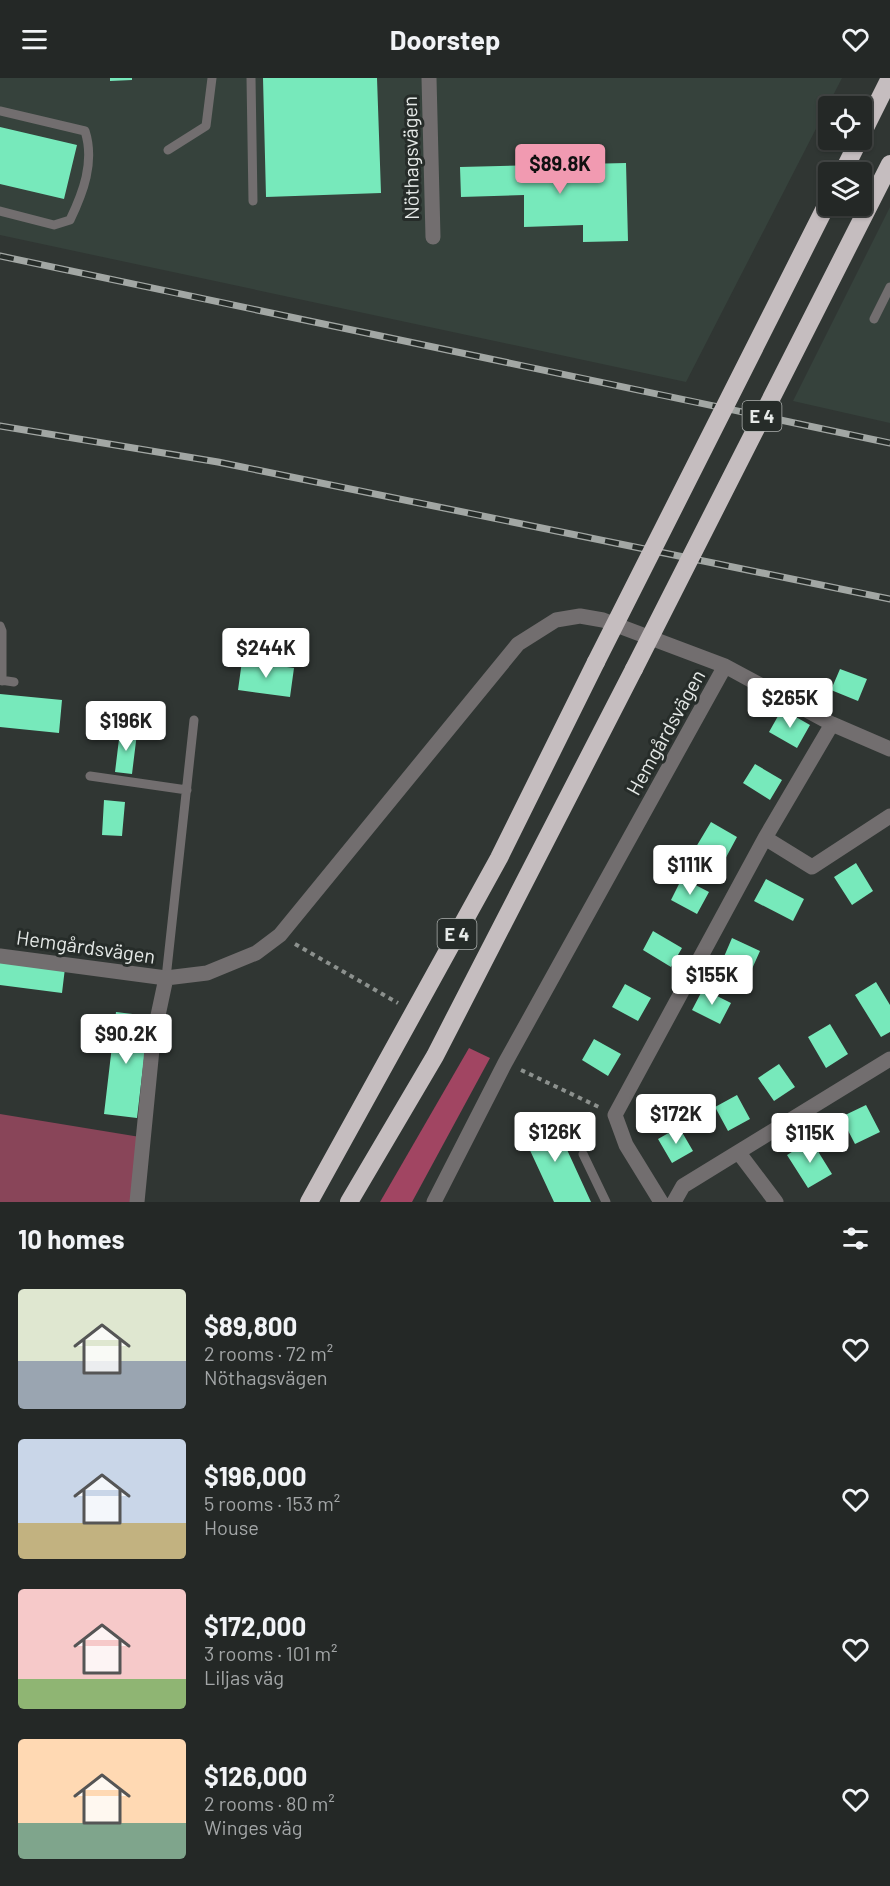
<!DOCTYPE html>
<html lang="en">
<head>
<meta charset="utf-8">
<style>
	:root { --surface:#242826; --page:#303432; --text:#f1f3f6; --muted:#a3a6a7; --line:#414443; --accent:#f19ab1 }
	body { margin:0; font-family:Barlow,sans-serif; background:var(--page); color:var(--text); height:100vh; display:flex; flex-direction:column; font-size:22px; white-space:nowrap }
	* { box-sizing:border-box; margin:0 }
	p { font-size:20px; color:var(--muted) }
	.icon { flex:none; width:33px; height:33px; fill:none; stroke:currentColor; stroke-width:2; stroke-linecap:round; stroke-linejoin:round }
	.map { position:relative; height:1124px; overflow:hidden }
	.details { display:flex; flex-direction:column; background:var(--surface); flex:1 }
	.details>* { flex:none }
	.buttons { position:absolute; left:818px; top:18px; display:grid; gap:12px }
	.buttons a { display:grid; place-items:center; width:54px; height:54px; border-radius:6px; background:var(--surface); box-shadow:0 2px 4px #0004,0 0 0 2px var(--line); font-size:30px }
	.price { position:absolute; translate:-50% -51px; padding:0 14px; border-radius:6px; background:#fff; color:#222; font-size:20px; line-height:39px; filter:drop-shadow(0 2px 3px #0008) }
	.price::after { content:''; position:absolute; left:50%; top:36px; width:18px; height:14px; margin-left:-9px; background:inherit; clip-path:polygon(0 0,100% 0,50% 100%) }
	.price.current { background:var(--accent); color:#111 }
	ul { padding:0; list-style:none }
	li { display:flex; align-items:center; gap:18px; height:150px; padding:0 18px }
	li span { display:grid; place-items:center; flex:none; width:168px; height:120px; border-radius:6px; color:#555 }
	li>.icon { margin-inline-start:auto }
	span .icon { width:72px; height:72px; fill:#fffc; stroke-width:1 }
	li b { font-size:26px }
	h2 { display:flex; justify-content:space-between; align-items:center; height:72px; padding:0 18px; font-size:26px }
	header { display:flex; justify-content:space-between; align-items:center; height:78px; padding:0 18px; background:var(--surface); font-size:27px; font-weight:700 }
	.map>svg:first-child { display:block }
	.built { fill:#36423c }
	.green { fill:#894559 }
	.forest { fill:#a14562 }
	.building { fill:#77e9bb }
	.lines { fill:none; stroke-linecap:round; stroke-linejoin:round }
	.path { stroke:#8c918e; stroke-width:4; stroke-dasharray:4.5 4.5; stroke-linecap:butt }
	.service { stroke:#726e6f; stroke-width:9 }
	.minor { stroke:#726e6f; stroke-width:15 }
	.motorway { stroke:#c5bdbf; stroke-width:18 }
	.rail-casing { stroke:#a2a7a4; stroke-width:7 }
	.rail { stroke:#262c29; stroke-width:4.5; stroke-dasharray:14; stroke-linecap:butt }
	.motorway-bridge { stroke:#c5bdbf; stroke-width:18 }
	.labels { text-anchor:middle; dominant-baseline:central; stroke-width:6; stroke-linejoin:round; paint-order:stroke }
	.shield { fill:#262c29; stroke:#acb0ae; stroke-width:1.5 }
	.shield-label { font-size:18px; font-weight:bold; fill:#e5e9e7 }
	.street-label { font-size:20px; fill:#e5e9e7; stroke:#262c29 }
</style>
</head>
<body>
<header><svg class="icon" aria-label="menu" viewBox="0 0 24 24"><path d="M4 6h16M4 12h16M4 18h16"/></svg>Doorstep<svg class="icon" aria-label="heart" viewBox="0 0 24 24"><path d="M12 20l-8-8c-3-5 5-10 8-4 3-6 11-1 8 4z"/></svg></header>
<div class="map">
<svg width="890" height="1124" viewBox="0 0 890 1124">
	<rect width="100%" height="100%" fill="#303633"/>
	<path class="built" d="M0,0H842L686,304L0,157Z
		M890,129V345L793,323Z"/>
	<path class="green" d="M0,1036L140,1059L134,1124H0Z"/>
	<path class="forest" d="M469,970L490,980L412,1124H380Z"/>
	<path class="building" d="M110,0H132V2L110,3Z
		M263,0H377L381,115L266,119Z
		M0,49L77,67L64,121L0,106Z
		M626,85L628,163L583,164V147L524,149V117L461,119L460,89Z
		M242,583L294,590L290,619L238,612Z
		M840,591L867,601L858,623L831,612Z
		M0,616L62,622L59,655L0,649Z
		M782,631L810,647L797,670L769,654Z
		M120,653L137,655L132,696L115,694Z
		M755,686L782,702L770,722L743,705Z
		M104,722L125,724L122,758L102,757Z
		M711,744L737,759L723,785L696,769Z
		M856,785L873,813L852,827L834,799Z
		M682,800L709,814L697,836L671,822Z
		M766,801L804,821L793,843L754,823Z
		M653,853L682,870L671,889L643,872Z
		M732,860L760,873L751,893L723,881Z
		M0,881L65,890L62,915L0,907Z
		M876,904L890,927V954L881,959L855,917Z
		M625,906L651,920L638,943L612,929Z
		M703,911L731,925L720,946L692,932Z
		M116,934L149,938L137,1040L104,1036Z
		M830,946L848,976L826,990L808,959Z
		M594,961L621,976L608,998L582,982Z
		M779,986L795,1009L774,1023L758,1000Z
		M737,1017L750,1041L728,1053L715,1029Z
		M866,1027L880,1054L855,1066L841,1039Z
		M552,1039L591,1124H554L521,1053Z
		M679,1049L693,1073L672,1085L658,1061Z
		M811,1062L832,1096L808,1110L787,1077Z"/>
	<g class="lines">
		<path class="path" d="M295,866L398,925
			M521,992L601,1030"/>
		<path class="service" d="M251,0L253,123
			M0,33L85,53C95,84 83,115 70,142L54,147L0,133
			M168,72L206,48L212,0
			M874,241L890,209
			M0,548L2,553V603
			M0,602L14,604
			M90,698L187,712
			M166,900L194,642
			M583,1076L606,1124"/>
		<path class="minor" d="M429,0L433,159
			M765,760L812,789L890,738
			M0,878L166,900L207,895L256,875L280,857L518,566L556,542L580,538L603,542L725,588L832,646L890,671
			M739,1075L776,1124
			M137,1124L153,961L166,900
			M434,1124L505,985L725,588
			M661,1124L626,1067L615,1037L765,760L832,646
			M674,1124L683,1108L890,981"/>
		<path class="motorway" d="M861,58L890,0
			M843,94L859,62
			M309,1124L499,780L596,584
			M349,1124L435,978L634,591"/>
		<g class="rail-casing">
			<path id="rail" d="M0,178L890,365
				M0,348L218,384L890,521"/>
		</g>
		<use href="#rail" class="rail"/>
		<path class="motorway-bridge" d="M596,584L828,124
			M634,591L890,86"/>
	</g>
	<g class="labels">
		<g class="shield">
			<rect x="742.5" y="323" width="39" height="30" rx="4.5"/>
			<rect x="437.5" y="841" width="39" height="30" rx="4.5"/>
		</g>
		<g class="shield-label">
			<text x="762" y="338">E 4</text>
			<text x="457" y="856">E 4</text>
		</g>
		<g class="street-label">
			<text transform="translate(410 80) rotate(-91)">Nöthagsvägen</text>
			<text transform="translate(665 654) rotate(-61)">Hemgårdsvägen</text>
			<text transform="translate(86 868) rotate(8)">Hemgårdsvägen</text>
		</g>
	</g>
</svg>
<div class="buttons">
<a><svg class="icon" aria-label="locate" viewBox="0 0 24 24"><circle cx="12" cy="12" r="6"/><path d="M12 2v4M12 18v4M2 12h4M18 12h4"/></svg></a>
<a><svg class="icon" aria-label="layers" viewBox="0 0 24 24"><path d="M12 4l9 5-9 5-9-5zM3 14l9 5 9-5"/></svg></a>
</div>
<b class="price current" style="left:560px;top:117px">$89.8K</b>
<b class="price" style="left:266px;top:601px">$244K</b>
<b class="price" style="left:790px;top:651px">$265K</b>
<b class="price" style="left:126px;top:674px">$196K</b>
<b class="price" style="left:690px;top:818px">$111K</b>
<b class="price" style="left:712px;top:928px">$155K</b>
<b class="price" style="left:126px;top:987px">$90.2K</b>
<b class="price" style="left:676px;top:1067px">$172K</b>
<b class="price" style="left:555px;top:1085px">$126K</b>
<b class="price" style="left:810px;top:1086px">$115K</b>
</div>
<section class="details">
<h2>10 homes<svg class="icon" aria-label="filters" viewBox="0 0 24 24"><path d="M4 7h16M4 17h16"/><circle cx="9" cy="7" r="2"/><circle cx="15" cy="17" r="2"/></svg></h2>
<ul>
<li><span style="background:linear-gradient(#dfe7d0 60%,#9aa5b1 0)"><svg class="icon" aria-label="home" viewBox="0 0 24 24"><path d="M3 11l9-7 9 7M6 9v11h12V9"/></svg></span><div><b>$89,800</b><p>2 rooms · 72 m²</p><p>Nöthagsvägen</p></div><svg class="icon" aria-label="heart" viewBox="0 0 24 24"><path d="M12 20l-8-8c-3-5 5-10 8-4 3-6 11-1 8 4z"/></svg></li>
<li><span style="background:linear-gradient(#c9d6e8 70%,#c2b280 0)"><svg class="icon" aria-label="home" viewBox="0 0 24 24"><path d="M3 11l9-7 9 7M6 9v11h12V9"/></svg></span><div><b>$196,000</b><p>5 rooms · 153 m²</p><p>House</p></div><svg class="icon" aria-label="heart" viewBox="0 0 24 24"><path d="M12 20l-8-8c-3-5 5-10 8-4 3-6 11-1 8 4z"/></svg></li>
<li><span style="background:linear-gradient(#f6c9c9 75%,#8fb573 0)"><svg class="icon" aria-label="home" viewBox="0 0 24 24"><path d="M3 11l9-7 9 7M6 9v11h12V9"/></svg></span><div><b>$172,000</b><p>3 rooms · 101 m²</p><p>Liljas väg</p></div><svg class="icon" aria-label="heart" viewBox="0 0 24 24"><path d="M12 20l-8-8c-3-5 5-10 8-4 3-6 11-1 8 4z"/></svg></li>
<li><span style="background:linear-gradient(#ffd9b3 70%,#7fa58c 0)"><svg class="icon" aria-label="home" viewBox="0 0 24 24"><path d="M3 11l9-7 9 7M6 9v11h12V9"/></svg></span><div><b>$126,000</b><p>2 rooms · 80 m²</p><p>Winges väg</p></div><svg class="icon" aria-label="heart" viewBox="0 0 24 24"><path d="M12 20l-8-8c-3-5 5-10 8-4 3-6 11-1 8 4z"/></svg></li>
</ul>
</section>
</body>
</html>
